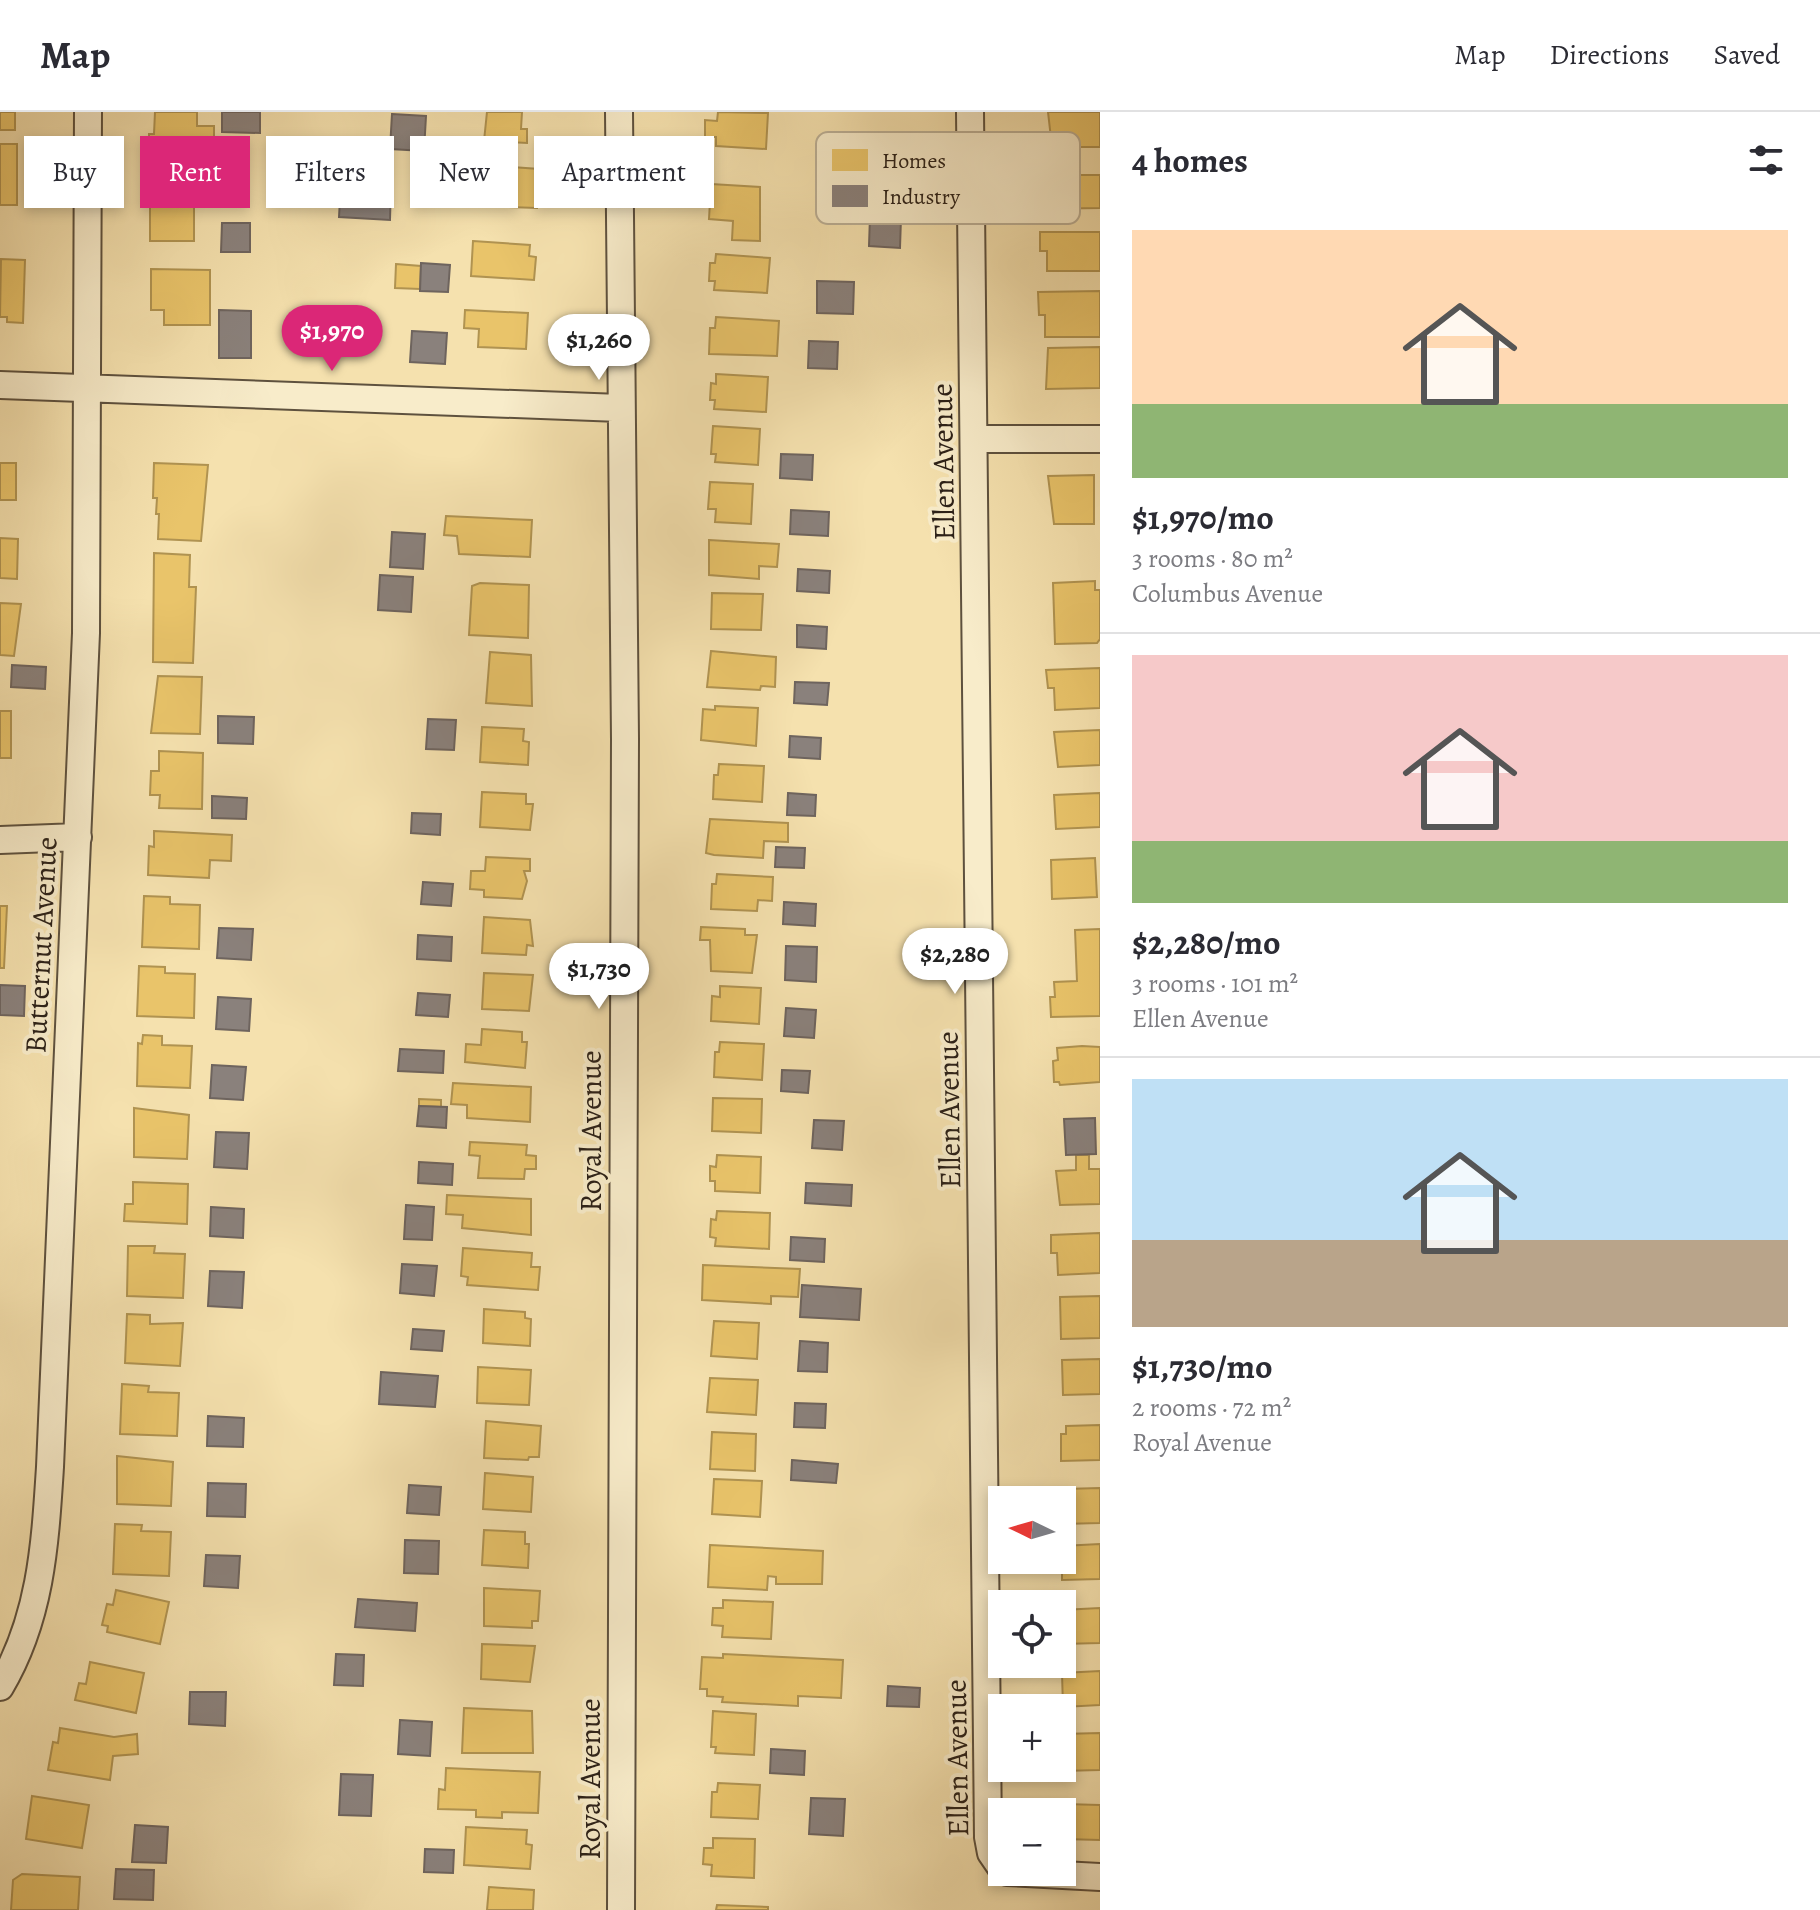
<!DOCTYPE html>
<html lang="en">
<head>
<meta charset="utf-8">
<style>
	:root { --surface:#fff; --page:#f7f7f7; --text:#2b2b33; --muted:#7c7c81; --line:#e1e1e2; --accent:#db2777 }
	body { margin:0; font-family:Alegreya,serif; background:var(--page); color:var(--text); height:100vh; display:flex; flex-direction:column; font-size:30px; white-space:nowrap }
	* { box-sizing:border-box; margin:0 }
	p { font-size:26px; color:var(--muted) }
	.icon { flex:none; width:44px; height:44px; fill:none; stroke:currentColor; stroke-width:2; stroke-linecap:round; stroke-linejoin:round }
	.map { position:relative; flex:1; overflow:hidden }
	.details { display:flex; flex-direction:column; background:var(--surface); width:720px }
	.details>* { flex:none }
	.guide { position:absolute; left:24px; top:24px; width:760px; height:72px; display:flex; gap:16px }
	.needle { width:52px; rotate:275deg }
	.tools { position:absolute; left:988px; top:1374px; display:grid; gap:16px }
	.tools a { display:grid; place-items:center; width:88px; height:88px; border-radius:0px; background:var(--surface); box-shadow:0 4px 12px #0003; font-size:40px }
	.price { position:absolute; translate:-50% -68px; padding:0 18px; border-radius:28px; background:#fff; color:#222; font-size:26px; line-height:52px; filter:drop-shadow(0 2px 4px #0008) }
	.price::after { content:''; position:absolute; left:50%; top:48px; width:24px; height:18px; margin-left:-12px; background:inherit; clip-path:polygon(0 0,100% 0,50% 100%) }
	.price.selected { background:var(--accent); color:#fff }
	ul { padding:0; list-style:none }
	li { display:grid; align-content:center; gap:16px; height:424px; padding:0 32px }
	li+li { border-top:2px solid var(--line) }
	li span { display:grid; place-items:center; height:248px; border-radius:0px; color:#555 }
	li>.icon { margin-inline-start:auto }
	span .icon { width:144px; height:144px; fill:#fffc; stroke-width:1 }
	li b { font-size:34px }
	h2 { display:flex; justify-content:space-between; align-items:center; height:96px; padding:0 32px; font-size:34px }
	.pill { padding:0 28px; border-radius:0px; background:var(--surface); box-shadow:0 4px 12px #0003; font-size:28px; line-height:72px }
	.pill.selected { background:var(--accent); color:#fff }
	header { display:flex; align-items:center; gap:48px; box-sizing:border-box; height:112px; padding:0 40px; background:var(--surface); border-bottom:2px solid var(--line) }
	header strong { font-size:38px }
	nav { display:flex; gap:44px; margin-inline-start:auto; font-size:28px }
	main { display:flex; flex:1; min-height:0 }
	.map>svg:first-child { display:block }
	.homes { fill:#e9c46a; stroke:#b09351; stroke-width:2 }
	.industry { fill:#8a817c; stroke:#6e645e; stroke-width:2 }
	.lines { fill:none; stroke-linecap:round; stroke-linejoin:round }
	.minor-casing { stroke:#5e513e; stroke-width:30 }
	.minor { stroke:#f8ecca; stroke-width:26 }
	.labels { text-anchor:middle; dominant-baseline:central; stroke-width:8; stroke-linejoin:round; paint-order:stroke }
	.street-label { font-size:30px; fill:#2c2118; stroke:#f8ecca }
	.key { fill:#f8ecca; stroke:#bbaf95; stroke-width:2 }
	.key-label { font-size:22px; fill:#2c2118 }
</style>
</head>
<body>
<header>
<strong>Map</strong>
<nav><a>Map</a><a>Directions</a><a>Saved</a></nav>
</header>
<main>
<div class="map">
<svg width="1100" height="1798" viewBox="0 0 1100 1798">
	<rect width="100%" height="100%" fill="#f5e1ae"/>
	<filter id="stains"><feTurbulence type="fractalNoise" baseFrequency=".0025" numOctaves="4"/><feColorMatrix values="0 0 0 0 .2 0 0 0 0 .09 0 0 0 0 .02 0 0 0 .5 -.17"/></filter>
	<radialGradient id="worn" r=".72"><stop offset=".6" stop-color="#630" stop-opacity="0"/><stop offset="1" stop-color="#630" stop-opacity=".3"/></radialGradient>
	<path class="homes" d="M0,0H15V18H0Z
		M155,0H197V14H214V47L149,49V22H154Z
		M487,0H522L521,17H527V31L484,29Z
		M718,0L768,1L766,37L716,34V25H705V8L717,9Z
		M1048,0H1100V35H1052Z
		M0,32H17V93H0Z
		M452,51L539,57L537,96L449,93Z
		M1052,63H1100V96L1039,97V69H1052Z
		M150,68L194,69V129H150Z
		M711,72L760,75V129L732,128L733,109L709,107Z
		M1040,120H1100V159H1047V139H1040Z
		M473,129L530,133L529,144L536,145L534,168L471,164Z
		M716,142L770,146L767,181L714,178L715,169H709L710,151H715Z
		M1,147L25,148L23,211L7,210V205H0Z
		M396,152L421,154L420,177L395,176Z
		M151,157L210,158V213H164V198H151Z
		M1100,179V225H1045V203H1039L1038,180Z
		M465,198L528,201L526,237L478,235L479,217L464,216Z
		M716,205L779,209L777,244L709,242L710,216H715Z
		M1100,235V276L1046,277L1048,236Z
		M716,262L768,265L766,300L714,297L715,288H710L711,271L716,272Z
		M713,314L760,317L758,353L715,350L716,342H711Z
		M0,351H16V388H0Z
		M154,351L208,353L201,429L158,427L159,402H156L157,386H153Z
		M1094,363V412H1054L1048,364Z
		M710,370L753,372L751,412L715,410L716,397H708Z
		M446,404L532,408L530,445L459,442L457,424L444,423Z
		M0,426L18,427L17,467L0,466Z
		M709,428L779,432L777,455L759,454V467L709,463Z
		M154,441L190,443L189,475H196L193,551L153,550Z
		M1095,469V478H1100V527L1097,531L1055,532L1053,471Z
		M480,471L529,473L528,526L469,523L472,474Z
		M712,481L763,482L761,518L711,517Z
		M0,491L21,492L14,544L0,543Z
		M711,539L776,545L775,575L761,574L760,578L707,575Z
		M490,540L531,543L532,594L486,591Z
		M1100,556V596L1055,598L1054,576H1048L1046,558Z
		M158,564L202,565L200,622L151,621Z
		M715,594L758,596L756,634L701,628L703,597L715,598Z
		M0,599H11V646H0Z
		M482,615L524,617L523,629L529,630L528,653L480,650Z
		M1100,618V653L1058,655L1054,620Z
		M159,639L203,641L202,697L159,696L160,683H150L151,659H159Z
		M719,652L764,654L762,690L713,687L714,663H718Z
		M482,680L526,682V692H533L530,718L480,715Z
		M1100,681V715L1056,717L1054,683Z
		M710,707L788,711V730L764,729L763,746L714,743L706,741Z
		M154,719L232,723L231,749L210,748L209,766L148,763L149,734L154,735Z
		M486,745L530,747V759H524L527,769L522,787L484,785V778L470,777L471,759H485Z
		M1095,746L1097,785L1052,787L1051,748Z
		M717,762L773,765L772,789L758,788L757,799L711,797L712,772H716Z
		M144,784L170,785V792L200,793L199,837L142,835Z
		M0,794H7L4,856H0Z
		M484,805L530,808L533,834L527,833L526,843L482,841Z
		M701,815L745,817V823H757L752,861L711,859L710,828H700Z
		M1100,817V904L1051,905L1050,885H1055L1054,870L1077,869L1075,818Z
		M139,854L165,855V861L195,862L194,906L137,904Z
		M484,861L533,863L529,899L482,897Z
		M720,874L761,876L759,912L711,909L712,884L720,885Z
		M482,917L522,920V930H527L525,956L465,950L466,932L481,933Z
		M143,923L162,924V933L192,934L190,976L137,974L138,931L142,932Z
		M720,930L764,932L762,968L714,965L715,940H719Z
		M1082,934L1100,935V970L1060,973L1059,970H1054L1053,949L1058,948L1057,936Z
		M453,971L531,975L530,1010L467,1006V993L451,992Z
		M713,986L762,987L761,1021L712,1019Z
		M419,987L441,988V995L419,994Z
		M134,996L189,1003L187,1047L134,1045Z
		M470,1030L527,1033L526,1043L536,1044V1057H525L524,1067L478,1066L480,1044L469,1043Z
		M717,1043L761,1045L760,1081L715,1079V1069H710V1054L716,1055Z
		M1076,1043H1089V1057H1100V1092L1060,1093L1056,1059L1076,1058Z
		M133,1070L188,1072L187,1112L124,1109L125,1092H133Z
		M447,1083L531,1087V1123L462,1116L463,1103L446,1102Z
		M717,1099L770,1101L769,1137L715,1134L716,1126L710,1125L711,1107L716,1108Z
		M1100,1121V1161L1058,1163L1057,1141H1051V1123Z
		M128,1134H155L154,1141L185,1142L183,1186L127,1184Z
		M463,1136L532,1141L531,1155H540L538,1178L467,1173L468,1165L461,1164Z
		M703,1153L800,1157L798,1185L771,1184V1192L702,1188Z
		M1100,1184V1226L1061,1227L1060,1185Z
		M484,1197L525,1200V1206L531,1207L530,1234L483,1231Z
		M127,1202L150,1203V1212L183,1211L180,1254L125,1251Z
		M714,1209L759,1211L757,1247L711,1244Z
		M1100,1247V1282L1063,1283L1062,1248Z
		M478,1255L531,1258L529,1293L477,1291Z
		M710,1266L758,1268L756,1303L707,1300Z
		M122,1272L149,1274L148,1280L179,1281L177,1324L120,1322Z
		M486,1309L541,1314L539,1345H529L528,1348L484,1346Z
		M1100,1313V1348L1061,1349V1322H1066V1314Z
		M712,1320L756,1322L755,1359L710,1357Z
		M117,1344L173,1350L171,1394L117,1392Z
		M485,1361L533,1365L531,1400L483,1397Z
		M714,1367L762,1369L760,1405L712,1402Z
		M1100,1376V1411L1062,1412L1060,1385H1065V1377Z
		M115,1412L142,1413L141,1419L171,1420L169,1464L113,1462Z
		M484,1418L525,1420V1432H529L528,1456L482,1453Z
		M1100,1432V1467L1062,1468V1434Z
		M710,1433L823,1439L822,1472H776V1465L768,1464L767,1478L708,1475Z
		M484,1476L540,1479L538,1509H532V1516L484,1514Z
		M116,1478L169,1490L160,1532L107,1520L108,1514L102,1513L107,1492L113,1493Z
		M723,1488L773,1490L771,1527L722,1525L723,1514L712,1513L713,1496H723Z
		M1100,1496V1531L1062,1532V1498Z
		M482,1532L535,1534L530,1570L481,1567Z
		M723,1542L843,1548L841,1586L798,1584V1594L722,1590L723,1585L707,1584V1577H700L702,1545L723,1546Z
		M90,1550L144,1561L136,1601L75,1588L79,1571L86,1572Z
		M1100,1559V1593L1063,1595L1062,1561Z
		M464,1596L532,1599L533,1641H462Z
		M713,1599L756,1602L754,1643L715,1641L716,1635H711Z
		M60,1616L114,1625L137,1622L138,1642L113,1644L110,1668L48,1658L53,1630L58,1631Z
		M1100,1621V1658L1062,1659V1622Z
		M446,1656L540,1660L538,1701L502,1700V1706L476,1705V1698L438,1697L439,1677L445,1678Z
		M718,1671L760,1673L758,1707L711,1705L712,1680H717Z
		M32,1684L89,1693L82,1736L26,1727Z
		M1064,1692L1100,1693V1728L1064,1727Z
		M466,1715L527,1718L526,1732L532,1733L530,1757L464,1753Z
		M713,1726L755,1727L754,1766L711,1764L712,1753L703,1752L704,1736H713Z
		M22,1762L80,1765L78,1798H11L13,1768Z
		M489,1775L534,1778L533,1798H487Z
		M717,1793L768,1795V1798H716Z"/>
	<path class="industry" d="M222,0H260V21L222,20Z
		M392,2L426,4L424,39L390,37Z
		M341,69L391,71L390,108L339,105Z
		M870,104L901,106L900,136L869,134Z
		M222,111H250V140H221Z
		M421,151L450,153L448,180L420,179Z
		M817,169L854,170L853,202L817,201Z
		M219,198L251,199V246H219Z
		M412,219L447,221L445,252L410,250Z
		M809,229L838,230L837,257L808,256Z
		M781,342L813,343L812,368L780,366Z
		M791,398L829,400L828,424L790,422Z
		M392,420L425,422L423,457L390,455Z
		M798,457L830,459L829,481L797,479Z
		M380,463L413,465L411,500L378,498Z
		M797,513L827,515L826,537L797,535Z
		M12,553L46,555L45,577L11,575Z
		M795,570L829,571L827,593L794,591Z
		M218,604L254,605L253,632L218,631Z
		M428,607L456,608L454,638L426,637Z
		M790,624L821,626L820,647L789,645Z
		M788,681L816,683L815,704L787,703Z
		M212,684L247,686L246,707L212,706Z
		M412,701L441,702L440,723L411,721Z
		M776,735L805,736L804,756L775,755Z
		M423,770L453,772L451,794L421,792Z
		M784,790L816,792L815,814L783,812Z
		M219,816L253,817L251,848L217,846Z
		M418,823L452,825L451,849L417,847Z
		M786,834L817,835L816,870L785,868Z
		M0,873L25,874L24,904L0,903Z
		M418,881L450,883L448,905L416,903Z
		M218,885L251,887L249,919L216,917Z
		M786,896L816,898L814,926L784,924Z
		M400,937L444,939L443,961L398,959Z
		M212,953L246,955L243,988L210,986Z
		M782,958L810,959L808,981L781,979Z
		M419,994L447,995L446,1016L417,1014Z
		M1095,1006L1096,1042L1066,1043L1064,1007Z
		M814,1008L844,1009L842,1038L812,1036Z
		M216,1020L249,1021L247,1057L214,1055Z
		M419,1050L453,1052L452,1073L418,1071Z
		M806,1071L852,1073L851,1094L805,1091Z
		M406,1093L434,1095L432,1128L404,1127Z
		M211,1095L244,1097L243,1126L210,1124Z
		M791,1125L825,1127L824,1150L790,1148Z
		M402,1152L437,1154L434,1184L400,1181Z
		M210,1159L244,1160L242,1196L208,1194Z
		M802,1173L861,1177L859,1208L800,1205Z
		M413,1217L444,1219L442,1239L411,1237Z
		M800,1229L828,1231L827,1260L798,1259Z
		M381,1260L438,1264L435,1295L379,1292Z
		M795,1291L826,1292L825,1316L794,1315Z
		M208,1304L244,1306L243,1335L207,1334Z
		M792,1348L838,1352L836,1371L791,1368Z
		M208,1371L246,1372L245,1405L207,1404Z
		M409,1373L441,1375L439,1403L407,1401Z
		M405,1428L439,1429L438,1462L404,1461Z
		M206,1443L240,1444L238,1476L204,1474Z
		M358,1487L417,1491L415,1519L355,1515Z
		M336,1542L364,1543L363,1574L334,1573Z
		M888,1574L920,1576L919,1595L887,1594Z
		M190,1580H226L225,1614L189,1612Z
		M400,1608L432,1610L430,1644L398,1642Z
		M771,1637L805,1639L804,1663L770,1661Z
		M341,1662L373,1663L371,1704L339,1703Z
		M811,1686L845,1687L843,1724L809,1722Z
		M135,1713L168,1715L166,1751L132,1750Z
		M425,1737L454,1738L453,1761L424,1760Z
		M116,1757L154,1758L153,1788L114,1787Z"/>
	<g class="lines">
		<g class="minor-casing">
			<path id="minor" d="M619,0L625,627L621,1798
				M970,0L988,1725L991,1741L1002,1757
				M0,273L620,296
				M975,327H1100
				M0,728L78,725
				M0,1575C41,1506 45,1433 50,1355L86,521L88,0
				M1007,1760L1100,1765"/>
		</g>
		<use href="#minor" class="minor"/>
	</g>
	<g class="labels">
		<g class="street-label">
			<text transform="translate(943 350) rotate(-91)">Ellen Avenue</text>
			<text transform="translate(41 833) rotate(-87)">Butternut Avenue</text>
			<text transform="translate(949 998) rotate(-91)">Ellen Avenue</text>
			<text transform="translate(591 1019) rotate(-90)">Royal Avenue</text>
			<text transform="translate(957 1646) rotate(-91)">Ellen Avenue</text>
			<text transform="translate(590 1667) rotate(-90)">Royal Avenue</text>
		</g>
	</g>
	<rect x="816" y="20" width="264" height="92" rx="12" class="key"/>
	<rect x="832" y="37" width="36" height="22" fill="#e9c46a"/>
	<rect x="832" y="73" width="36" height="22" fill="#8a817c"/>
	<g class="key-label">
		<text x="882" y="56">Homes</text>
		<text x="882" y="92">Industry</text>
	</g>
	<rect width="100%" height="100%" filter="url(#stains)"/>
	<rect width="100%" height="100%" fill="url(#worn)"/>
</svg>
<div class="tools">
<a><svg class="needle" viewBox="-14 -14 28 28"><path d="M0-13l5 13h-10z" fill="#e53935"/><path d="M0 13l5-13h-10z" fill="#7c7c81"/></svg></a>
<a><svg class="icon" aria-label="locate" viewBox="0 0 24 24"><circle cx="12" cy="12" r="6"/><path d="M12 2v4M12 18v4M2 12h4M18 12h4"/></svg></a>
<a>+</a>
<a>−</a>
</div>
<b class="price selected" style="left:332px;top:261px">$1,970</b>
<b class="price" style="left:599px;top:270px">$1,260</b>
<b class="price" style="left:955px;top:884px">$2,280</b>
<b class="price" style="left:599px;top:899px">$1,730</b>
<div class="guide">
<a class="pill">Buy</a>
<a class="pill selected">Rent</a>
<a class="pill">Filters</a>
<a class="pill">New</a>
<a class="pill">Apartment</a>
</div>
</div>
<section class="details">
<h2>4 homes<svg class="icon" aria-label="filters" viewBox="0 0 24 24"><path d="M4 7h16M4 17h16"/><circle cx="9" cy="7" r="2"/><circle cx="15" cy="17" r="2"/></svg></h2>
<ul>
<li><span style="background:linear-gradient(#ffd9b3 70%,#8fb573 0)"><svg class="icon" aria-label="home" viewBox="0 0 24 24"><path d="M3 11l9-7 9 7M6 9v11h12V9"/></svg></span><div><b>$1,970/mo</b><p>3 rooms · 80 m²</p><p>Columbus Avenue</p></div></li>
<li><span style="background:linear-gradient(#f6c9c9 75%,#8fb573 0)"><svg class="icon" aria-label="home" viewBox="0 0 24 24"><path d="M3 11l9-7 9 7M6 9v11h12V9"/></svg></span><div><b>$2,280/mo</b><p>3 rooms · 101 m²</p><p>Ellen Avenue</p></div></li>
<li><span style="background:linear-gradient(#bfe0f5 65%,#b9a48a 0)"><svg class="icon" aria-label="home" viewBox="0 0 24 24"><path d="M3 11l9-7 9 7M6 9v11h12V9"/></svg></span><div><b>$1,730/mo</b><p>2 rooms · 72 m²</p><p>Royal Avenue</p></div></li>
</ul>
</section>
</main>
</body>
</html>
